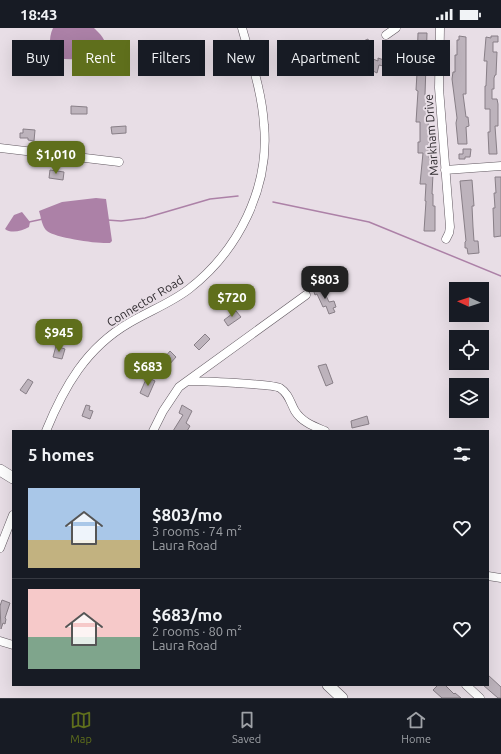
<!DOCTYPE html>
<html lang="en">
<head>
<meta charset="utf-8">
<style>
	:root { --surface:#171b24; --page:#242831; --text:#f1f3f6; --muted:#9ea1a6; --line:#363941; --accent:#5f6f1c }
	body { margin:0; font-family:Ubuntu,sans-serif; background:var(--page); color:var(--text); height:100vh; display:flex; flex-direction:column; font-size:15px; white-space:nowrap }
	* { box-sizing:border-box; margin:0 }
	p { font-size:13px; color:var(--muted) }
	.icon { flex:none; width:22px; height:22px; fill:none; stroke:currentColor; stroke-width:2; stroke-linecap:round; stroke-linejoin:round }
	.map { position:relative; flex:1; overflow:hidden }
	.sheet { position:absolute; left:12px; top:402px; width:477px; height:256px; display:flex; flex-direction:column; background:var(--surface); border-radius:0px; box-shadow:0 4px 16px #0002 }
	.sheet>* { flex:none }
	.top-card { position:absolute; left:12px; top:12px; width:477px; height:36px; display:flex; gap:8px }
	.needle { width:26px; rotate:273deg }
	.fabs { position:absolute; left:449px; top:254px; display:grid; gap:8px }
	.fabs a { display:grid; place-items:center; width:40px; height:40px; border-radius:0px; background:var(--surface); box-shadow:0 4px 16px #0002; font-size:20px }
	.price { position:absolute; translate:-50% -34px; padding:0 9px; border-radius:8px; background:var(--accent); color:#fff; font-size:13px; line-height:26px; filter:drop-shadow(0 1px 2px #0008) }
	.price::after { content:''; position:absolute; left:50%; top:24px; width:12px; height:9px; margin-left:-6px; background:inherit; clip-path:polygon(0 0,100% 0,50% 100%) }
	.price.active { background:#222; color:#fff }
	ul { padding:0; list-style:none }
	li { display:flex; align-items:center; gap:12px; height:100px; padding:0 16px }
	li+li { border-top:1px solid var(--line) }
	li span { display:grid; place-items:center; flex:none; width:112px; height:80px; border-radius:0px; color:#555 }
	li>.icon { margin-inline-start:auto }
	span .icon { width:48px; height:48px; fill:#fffc; stroke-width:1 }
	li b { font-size:17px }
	h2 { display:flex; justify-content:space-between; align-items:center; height:48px; padding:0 16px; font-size:17px }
	.pill { padding:0 14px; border-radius:0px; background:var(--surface); box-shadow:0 4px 16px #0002; font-size:14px; line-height:36px }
	.pill.active { background:var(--accent); color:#fff }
	.status { display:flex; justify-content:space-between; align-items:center; height:28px; padding:0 20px; background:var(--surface); direction:ltr }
	.status svg { height:11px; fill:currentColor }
	.menu { display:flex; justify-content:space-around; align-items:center; height:56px; border-top:1px solid var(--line); background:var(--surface); font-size:11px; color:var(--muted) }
	.menu a { display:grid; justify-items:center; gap:2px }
	.menu .active { color:var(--accent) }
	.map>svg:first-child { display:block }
	.water { fill:#ac81a7 }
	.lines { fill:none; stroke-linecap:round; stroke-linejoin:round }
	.stream { stroke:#ac81a7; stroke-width:1.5 }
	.building { fill:#bdb3bc; stroke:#887f87 }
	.minor-casing { stroke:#615860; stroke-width:9 }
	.major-casing { stroke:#615860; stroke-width:12 }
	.minor { stroke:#fff; stroke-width:8 }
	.major { stroke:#fff; stroke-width:11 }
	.labels { text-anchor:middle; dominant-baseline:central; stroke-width:4; stroke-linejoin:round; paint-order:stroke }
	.street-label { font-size:12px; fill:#2e2a2e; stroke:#e8dee6 }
</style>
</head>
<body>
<div class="status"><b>18:43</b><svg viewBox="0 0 49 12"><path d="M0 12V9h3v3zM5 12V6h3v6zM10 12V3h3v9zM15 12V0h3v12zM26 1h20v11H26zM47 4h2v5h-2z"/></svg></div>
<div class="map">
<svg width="501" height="670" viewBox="0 0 501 670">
	<rect width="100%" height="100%" fill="#e8dee6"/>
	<path class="water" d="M53,0H94C100,6 107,12 105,20C93,31 74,33 58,30C49,22 48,11 53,0Z
		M96,170L106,171L112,213L110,215C98,216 56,210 47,203C42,199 41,189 39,183L62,174Z
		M22,184L30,194L29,199C22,203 11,206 5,201L14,187Z"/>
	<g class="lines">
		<path class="stream" d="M273,174L369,194L501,248
			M107,192L121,193L145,190L210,171L238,168
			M29,194L43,191"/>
	</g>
	<path class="building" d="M418,5H427L425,67H426V82L428,83L429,130H431L430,146H433L432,166H433V178H435V203H424L426,173H425L426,156H420L423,125H418V114H420V94H416L418,63L416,62L417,45H414V35L417,36Z
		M459,8L466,9V66H463L466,89H468L469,98L466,99L467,116H458L456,95L457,90L452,51L453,44H455V27H457V12H459Z
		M491,8H498V14H493V24H497L496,47H495L494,50V61H492V71H497L498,76V98H495L497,126H489L488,104H490V81H485V58H486L487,33H484L486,9L491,10Z
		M368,11L372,23L364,27L359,15Z
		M390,27L404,29V41H391Z
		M378,30L384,32L383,38L379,37L377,45L373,43V41L371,40L373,31L378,33Z
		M71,78L87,79V86H71Z
		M126,98V105L112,106L111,99Z
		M23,101L35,102L34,113L28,112V110H20V105H23Z
		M463,121H471L470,129H465V131H459V126H463Z
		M50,142L64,144L63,152L49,150Z
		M495,149H501V208L494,209L493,180H495L494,165H496Z
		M472,152L474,178H472L473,199L474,213H478L479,225L468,226L467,220H465V214L466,213L460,153Z
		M321,257L329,274L334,273L336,279L333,280L335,284L329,286L326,278L323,279L317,266L315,267L313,261Z
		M236,283L241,289L228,298L224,292Z
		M205,306L210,311L199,322L194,317Z
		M56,318L65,321L62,331L53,329Z
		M170,323L176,329L161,346L155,341Z
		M326,336L333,355L326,358L318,338Z
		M147,349L155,353L148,369L140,365Z
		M28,351L33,354L26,366L20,362Z
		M86,377L90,378L89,382L93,383L90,391L82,388Z
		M182,377L192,383L186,395L190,398L187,403H173L183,387L179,385Z
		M367,388L369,396L352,400L351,393Z
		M2,572L10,575L5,590L6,591L5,596L3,595L1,601L0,578Z
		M488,647L501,659V670H498L483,657H488Z
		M438,657H445L454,666L455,665L461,670H442L433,662Z"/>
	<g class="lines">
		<g class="minor-casing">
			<path id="minor" d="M440,0L439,60L450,199L449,205L446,211
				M386,7L396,0
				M0,120L119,134
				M445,142L501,138
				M188,353C200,353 274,356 280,360C289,366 290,374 295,383C302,394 313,398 325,403
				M46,403C64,359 86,320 129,295C149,283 171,275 189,261C238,223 270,160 264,97C262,64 251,32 242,0
				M153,403L163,383L179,359L306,267
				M0,520L13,487
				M488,548L501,550
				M0,613L13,617
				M466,657L480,670"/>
		</g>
		<g class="major-casing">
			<path id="major" d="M0,442L13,450
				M328,657L342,670"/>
		</g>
		<use href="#minor" class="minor"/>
		<use href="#major" class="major"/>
	</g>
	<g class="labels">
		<g class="street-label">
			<text transform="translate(431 107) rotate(-94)">Markham Drive</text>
			<text transform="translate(145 273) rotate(-31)">Connector Road</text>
		</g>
	</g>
</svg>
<div class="fabs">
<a><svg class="needle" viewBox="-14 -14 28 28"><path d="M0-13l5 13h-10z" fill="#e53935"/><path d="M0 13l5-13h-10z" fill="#9ea1a6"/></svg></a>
<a><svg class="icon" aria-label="locate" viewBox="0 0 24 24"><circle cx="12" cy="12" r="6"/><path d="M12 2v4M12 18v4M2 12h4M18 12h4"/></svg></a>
<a><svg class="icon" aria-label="layers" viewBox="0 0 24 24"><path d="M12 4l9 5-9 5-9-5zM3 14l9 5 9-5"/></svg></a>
</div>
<b class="price" style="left:56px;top:147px">$1,010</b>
<b class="price active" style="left:325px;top:272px">$803</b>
<b class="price" style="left:232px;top:290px">$720</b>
<b class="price" style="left:59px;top:325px">$945</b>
<b class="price" style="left:148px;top:359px">$683</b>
<div class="top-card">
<a class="pill">Buy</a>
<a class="pill active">Rent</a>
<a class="pill">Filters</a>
<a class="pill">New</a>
<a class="pill">Apartment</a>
<a class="pill">House</a>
</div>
<section class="sheet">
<h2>5 homes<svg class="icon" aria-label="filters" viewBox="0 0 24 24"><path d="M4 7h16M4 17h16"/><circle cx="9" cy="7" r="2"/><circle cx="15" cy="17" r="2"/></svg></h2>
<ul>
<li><span style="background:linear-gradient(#a9c7e8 65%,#c2b280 0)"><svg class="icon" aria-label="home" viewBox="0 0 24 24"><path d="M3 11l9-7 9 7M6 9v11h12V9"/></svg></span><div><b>$803/mo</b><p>3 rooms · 74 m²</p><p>Laura Road</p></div><svg class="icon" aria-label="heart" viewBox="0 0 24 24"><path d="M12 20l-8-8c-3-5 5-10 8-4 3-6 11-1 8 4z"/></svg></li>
<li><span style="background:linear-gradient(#f6c9c9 60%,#7fa58c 0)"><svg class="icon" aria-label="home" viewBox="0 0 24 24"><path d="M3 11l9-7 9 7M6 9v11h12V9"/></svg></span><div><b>$683/mo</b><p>2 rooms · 80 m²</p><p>Laura Road</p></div><svg class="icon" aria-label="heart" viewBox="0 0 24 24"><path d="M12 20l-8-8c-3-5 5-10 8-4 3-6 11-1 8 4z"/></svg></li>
</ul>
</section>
</div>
<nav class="menu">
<a class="active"><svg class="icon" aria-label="map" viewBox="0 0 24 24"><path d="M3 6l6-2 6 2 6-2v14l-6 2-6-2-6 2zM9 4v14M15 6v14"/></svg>Map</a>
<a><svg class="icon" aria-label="saved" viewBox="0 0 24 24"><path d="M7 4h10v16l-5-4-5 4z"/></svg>Saved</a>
<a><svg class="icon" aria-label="home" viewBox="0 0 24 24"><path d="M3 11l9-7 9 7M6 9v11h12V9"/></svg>Home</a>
</nav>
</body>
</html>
